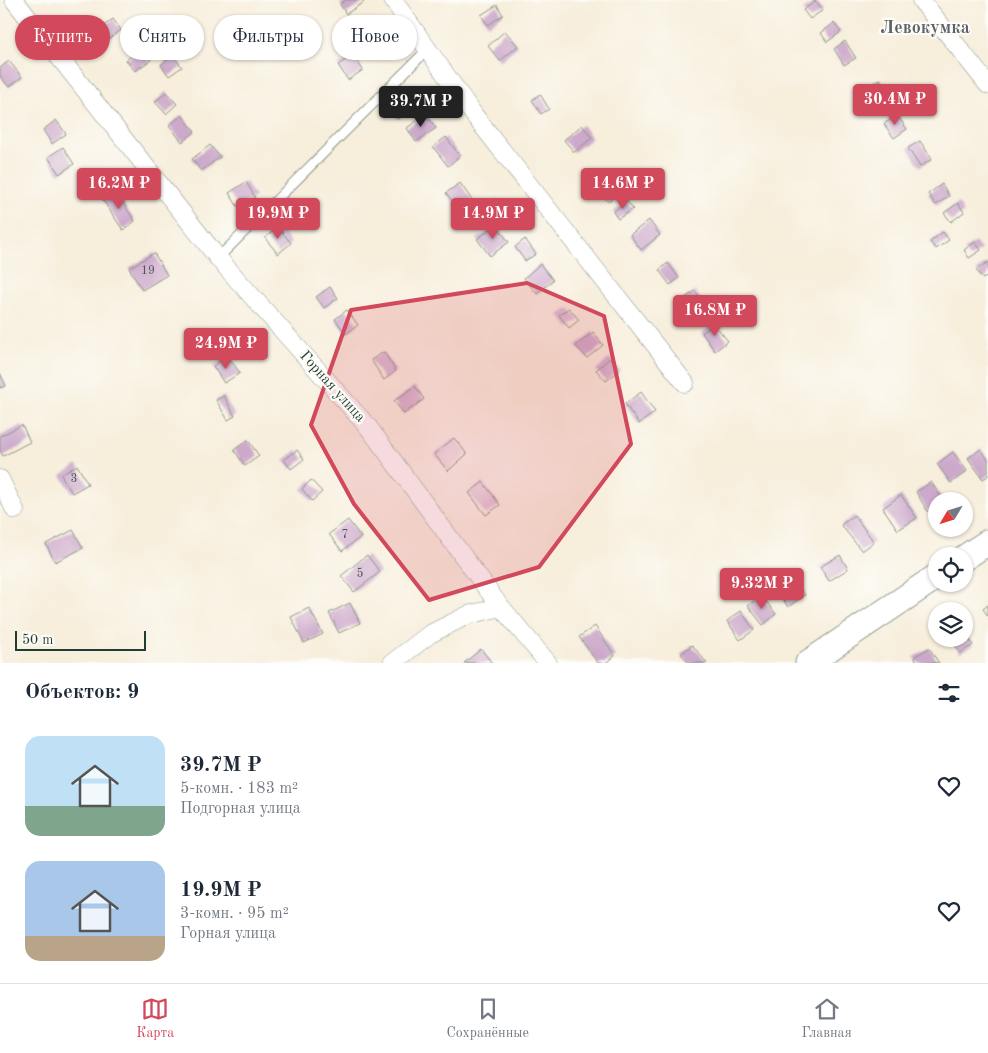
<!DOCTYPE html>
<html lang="ru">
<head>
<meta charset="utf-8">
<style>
	:root { --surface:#fff; --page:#f6f6f7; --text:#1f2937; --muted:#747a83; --line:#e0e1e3; --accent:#d1495b }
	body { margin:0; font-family:"Old Standard TT",serif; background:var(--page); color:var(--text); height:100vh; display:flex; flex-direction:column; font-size:19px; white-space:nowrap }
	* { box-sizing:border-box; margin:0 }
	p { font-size:16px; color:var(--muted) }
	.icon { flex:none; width:28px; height:28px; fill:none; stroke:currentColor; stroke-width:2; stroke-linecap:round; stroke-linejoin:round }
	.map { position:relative; height:663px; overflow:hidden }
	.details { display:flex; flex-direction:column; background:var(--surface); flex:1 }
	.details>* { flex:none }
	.banner { position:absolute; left:15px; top:15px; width:500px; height:45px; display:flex; gap:10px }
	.needle { width:32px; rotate:232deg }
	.fabs { position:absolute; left:928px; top:492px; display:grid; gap:10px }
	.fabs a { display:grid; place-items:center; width:45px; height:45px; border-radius:50%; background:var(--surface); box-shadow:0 1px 4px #0004; font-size:25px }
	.scale { position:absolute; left:15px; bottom:12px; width:131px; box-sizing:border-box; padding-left:5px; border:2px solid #1f3d34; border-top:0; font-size:14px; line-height:18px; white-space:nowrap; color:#1f3d34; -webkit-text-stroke:4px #fdfcf7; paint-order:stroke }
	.price { position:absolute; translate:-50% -42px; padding:0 11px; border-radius:5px; background:var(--accent); color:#fff; font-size:16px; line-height:32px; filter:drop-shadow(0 1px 2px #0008) }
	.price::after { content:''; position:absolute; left:50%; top:30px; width:15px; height:11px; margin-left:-8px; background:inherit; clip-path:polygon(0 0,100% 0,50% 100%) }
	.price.on { background:#222; color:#fff }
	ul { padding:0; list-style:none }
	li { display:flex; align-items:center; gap:15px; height:125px; padding:0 25px }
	li span { display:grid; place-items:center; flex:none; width:140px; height:100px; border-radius:15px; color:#555 }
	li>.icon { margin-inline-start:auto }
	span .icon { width:60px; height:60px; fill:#fffc; stroke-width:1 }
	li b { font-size:21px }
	h2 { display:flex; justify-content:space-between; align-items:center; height:60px; padding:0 25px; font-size:21px }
	.chip { padding:0 18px; border-radius:22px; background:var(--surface); box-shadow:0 1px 4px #0004; font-size:18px; line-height:45px }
	.chip.on { background:var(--accent); color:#fff }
	.tab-bar { display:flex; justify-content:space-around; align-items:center; height:70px; border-top:1px solid var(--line); background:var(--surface); font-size:14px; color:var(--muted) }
	.tab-bar a { display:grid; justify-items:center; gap:2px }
	.tab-bar .on { color:var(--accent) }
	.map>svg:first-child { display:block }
	.building { fill:#cca8cb }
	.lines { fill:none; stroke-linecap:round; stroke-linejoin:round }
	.lane-casing { stroke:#8b9688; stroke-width:11 }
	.street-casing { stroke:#8b9688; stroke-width:19 }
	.secondary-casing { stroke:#8b9688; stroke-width:27 }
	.lane { stroke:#fff; stroke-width:9 }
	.street { stroke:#fff; stroke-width:18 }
	.secondary { stroke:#fff; stroke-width:25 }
	.marked { fill:#d1495b; fill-opacity:0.2; stroke:#d1495b; stroke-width:4; stroke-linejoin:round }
	.labels { text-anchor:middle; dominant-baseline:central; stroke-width:4.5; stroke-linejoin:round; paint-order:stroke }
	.number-label { font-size:12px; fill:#4a585a }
	.street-label { font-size:15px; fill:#1f3d34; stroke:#fdfcf7 }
	.quarter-label { font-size:18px; font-weight:bold; fill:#5c6269; stroke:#fdfcf7 }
</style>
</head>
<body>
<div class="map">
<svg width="988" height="663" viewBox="0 0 988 663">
	<rect width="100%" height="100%" fill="#fdfcf7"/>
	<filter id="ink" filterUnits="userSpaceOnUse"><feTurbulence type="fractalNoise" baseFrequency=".02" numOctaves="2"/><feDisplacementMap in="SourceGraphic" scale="10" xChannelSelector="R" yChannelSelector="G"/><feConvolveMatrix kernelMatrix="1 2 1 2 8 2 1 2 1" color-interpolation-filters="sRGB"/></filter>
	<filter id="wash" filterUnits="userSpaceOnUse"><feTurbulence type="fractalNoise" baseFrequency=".0096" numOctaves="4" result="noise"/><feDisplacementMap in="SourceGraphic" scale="20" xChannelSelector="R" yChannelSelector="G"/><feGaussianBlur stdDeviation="1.12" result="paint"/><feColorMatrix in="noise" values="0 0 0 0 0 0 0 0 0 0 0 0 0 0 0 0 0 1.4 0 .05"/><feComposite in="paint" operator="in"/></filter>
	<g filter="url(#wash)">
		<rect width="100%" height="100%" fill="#f7eedb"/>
		<g id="blocks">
			<path class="building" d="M346,0H362L364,2L346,14L340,4Z
				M816,1L823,10L810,19L803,10Z
				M497,5L503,15L488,25L481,15Z
				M113,19L121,30L104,43L96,32Z
				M834,23L841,32L827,42L821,33Z
				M505,31L518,46L500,61L488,46Z
				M845,41L856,58L844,65L834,49Z
				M142,48L151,60L135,71L126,60Z
				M173,55L182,67L169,76L161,65Z
				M353,55L363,70L348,80L338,65Z
				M9,61L22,77L9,87L0,76V68Z
				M880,79L891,96L881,101L871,84Z
				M409,89L419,101L398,119L388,107Z
				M166,92L177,104L166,114L155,102Z
				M540,94L549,109L541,114L532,100Z
				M426,114L436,128L416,142L407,128Z
				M182,115L195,132L182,142L169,125Z
				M897,115L907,129L894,138L884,124Z
				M56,120L66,134L52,144L43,130Z
				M582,125L592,138L574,152L564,140Z
				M446,137L460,156L448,166L433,147Z
				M920,141L932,159L920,167L908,148Z
				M210,145L220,157L201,171L192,159Z
				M63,147L74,164L59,174L48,157Z
				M609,175L621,191L608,202L595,186Z
				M246,182L255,197L238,207L229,193Z
				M460,183L472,200L459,210L446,193Z
				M942,184L949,196L936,205L928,194Z
				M115,191L135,221L123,230L102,199Z
				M497,199L504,209L485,223L477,213Z
				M627,201L633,209L618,219L613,212Z
				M958,203L964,212L951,222L944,213Z
				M649,220L660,235L641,250L630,235Z
				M496,225L509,242L490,256L477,239Z
				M278,227L291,243L278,254L265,238Z
				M943,232L949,240L936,249L930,242Z
				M525,239L536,254L525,261L515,247Z
				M975,242L981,250L969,258L964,250Z
				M154,253L167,275L142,290L129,268Z
				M988,262V276L983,279L976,270Z
				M668,263L679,278L670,285L659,270Z
				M540,264L553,280L537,294L524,278Z
				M330,287L338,298L324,308L316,297Z
				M695,291L705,305L692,315L681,301Z
				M569,308L579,320L569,328L559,315Z
				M347,310L358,325L346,334L335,319Z
				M714,324L728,341L715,351L702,333Z
				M204,328L215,344L200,354L189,338Z
				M593,332L603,345L587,358L576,346Z
				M384,352L396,371L384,380L371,360Z
				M228,356L240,373L224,383L213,366Z
				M610,358L620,370L606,381L596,370Z
				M0,373L6,386L0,388Z
				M415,386L424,399L404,414L394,401Z
				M641,392L655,412L639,424L625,404Z
				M224,396L235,416L228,420L216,400Z
				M22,425L30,442L3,456L0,450V436Z
				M454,438L467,454L448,471L434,454Z
				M248,440L259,456L245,466L234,450Z
				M981,449L988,459V476L983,479L968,458Z
				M297,450L304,459L291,469L284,460Z
				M953,452L967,471L951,483L937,464Z
				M77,465L88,484L72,493L61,475Z
				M311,480L322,492L312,501L302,489Z
				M483,482L500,505L486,515L469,493Z
				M931,482L944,501H936V507L928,512L916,492Z
				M901,495L917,518L898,530L883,508Z
				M854,515L874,542L862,551L841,525Z
				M348,520L361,537L342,551L329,534Z
				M73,530L83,548L55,562L46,544Z
				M367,555L380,572L354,592L341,576Z
				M840,555L848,569L829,581L820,567Z
				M791,575L805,595L788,607L774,587Z
				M761,595L776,614L763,625L748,606Z
				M350,603L360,623L339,633L329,613Z
				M988,605V616L983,609Z
				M309,608L323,634L304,643L291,617Z
				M741,611L754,630L740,640L727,621Z
				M595,626L615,656L605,663H598L579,637Z
				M964,630L973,645L960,653L951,639H964Z
				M692,645L707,663H689L681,654Z
				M929,648L939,663H918L914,657Z
				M481,649L492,663H464Z"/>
		</g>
	</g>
	<g filter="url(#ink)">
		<use href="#blocks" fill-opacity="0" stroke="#8b9688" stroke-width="1"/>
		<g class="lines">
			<g class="lane-casing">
				<path id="lane" d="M218,258L428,49"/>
			</g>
			<g class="street-casing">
				<path id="street" d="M14,0L218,258L369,428L496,601L548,663
					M393,0L474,115L685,383
					M921,0L988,85
					M0,479L15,510
					M392,663L430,634L468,615L501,607"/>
			</g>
			<g class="secondary-casing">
				<path id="secondary" d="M964,558L988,542
					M808,663L936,577"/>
			</g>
			<use href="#lane" class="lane"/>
			<use href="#street" class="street"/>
			<use href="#secondary" class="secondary"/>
		</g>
	</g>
	<path class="marked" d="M527,283L604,316L631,444L539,567L429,600L354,504L311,425L351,310Z"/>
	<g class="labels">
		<g class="number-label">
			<text x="148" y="271">19</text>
			<text x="74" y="479">3</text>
			<text x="345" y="535">7</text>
			<text x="360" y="574">5</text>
		</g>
		<g class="street-label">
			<text transform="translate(332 387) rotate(48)">Горная улица</text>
		</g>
		<g class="quarter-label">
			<text x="925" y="28">Левокумка</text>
		</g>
	</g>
</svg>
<div class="fabs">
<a><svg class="needle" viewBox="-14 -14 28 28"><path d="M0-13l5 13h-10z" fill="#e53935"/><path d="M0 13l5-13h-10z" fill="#747a83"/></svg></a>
<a><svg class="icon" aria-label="locate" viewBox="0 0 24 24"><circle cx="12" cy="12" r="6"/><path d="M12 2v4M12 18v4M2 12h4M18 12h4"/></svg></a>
<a><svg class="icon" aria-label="layers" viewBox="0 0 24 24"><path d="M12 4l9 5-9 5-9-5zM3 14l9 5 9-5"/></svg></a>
</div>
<div class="scale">50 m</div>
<b class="price" style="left:895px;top:126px">30.4M ₽</b>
<b class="price on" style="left:421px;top:128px">39.7M ₽</b>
<b class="price" style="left:119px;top:210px">16.2M ₽</b>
<b class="price" style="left:623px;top:210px">14.6M ₽</b>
<b class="price" style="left:278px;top:240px">19.9M ₽</b>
<b class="price" style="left:493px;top:240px">14.9M ₽</b>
<b class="price" style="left:715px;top:337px">16.8M ₽</b>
<b class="price" style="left:226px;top:370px">24.9M ₽</b>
<b class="price" style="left:762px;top:610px">9.32M ₽</b>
<div class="banner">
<a class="chip on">Купить</a>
<a class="chip">Снять</a>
<a class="chip">Фильтры</a>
<a class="chip">Новое</a>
</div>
</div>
<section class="details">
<h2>Объектов: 9<svg class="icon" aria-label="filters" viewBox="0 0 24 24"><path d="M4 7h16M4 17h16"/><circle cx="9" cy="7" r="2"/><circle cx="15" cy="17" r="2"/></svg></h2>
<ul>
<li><span style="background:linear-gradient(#bfe0f5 70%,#7fa58c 0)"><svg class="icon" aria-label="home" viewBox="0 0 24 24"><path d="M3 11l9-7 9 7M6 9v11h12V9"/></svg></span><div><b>39.7M ₽</b><p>5-комн. · 183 m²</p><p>Подгорная улица</p></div><svg class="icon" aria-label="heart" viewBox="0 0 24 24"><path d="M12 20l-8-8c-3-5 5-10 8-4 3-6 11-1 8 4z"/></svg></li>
<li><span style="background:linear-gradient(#a9c7e8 75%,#b9a48a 0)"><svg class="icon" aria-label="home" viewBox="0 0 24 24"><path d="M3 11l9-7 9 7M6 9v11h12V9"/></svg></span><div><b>19.9M ₽</b><p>3-комн. · 95 m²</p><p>Горная улица</p></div><svg class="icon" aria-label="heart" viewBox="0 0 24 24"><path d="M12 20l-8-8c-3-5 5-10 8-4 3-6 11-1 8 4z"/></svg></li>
</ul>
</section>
<nav class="tab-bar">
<a class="on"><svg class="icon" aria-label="map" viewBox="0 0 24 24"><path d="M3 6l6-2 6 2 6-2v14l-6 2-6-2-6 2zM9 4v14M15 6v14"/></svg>Карта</a>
<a><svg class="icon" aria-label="saved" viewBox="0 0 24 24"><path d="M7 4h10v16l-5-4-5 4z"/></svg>Сохранённые</a>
<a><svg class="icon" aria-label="home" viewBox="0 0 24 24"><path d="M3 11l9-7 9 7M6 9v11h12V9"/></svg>Главная</a>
</nav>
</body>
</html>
